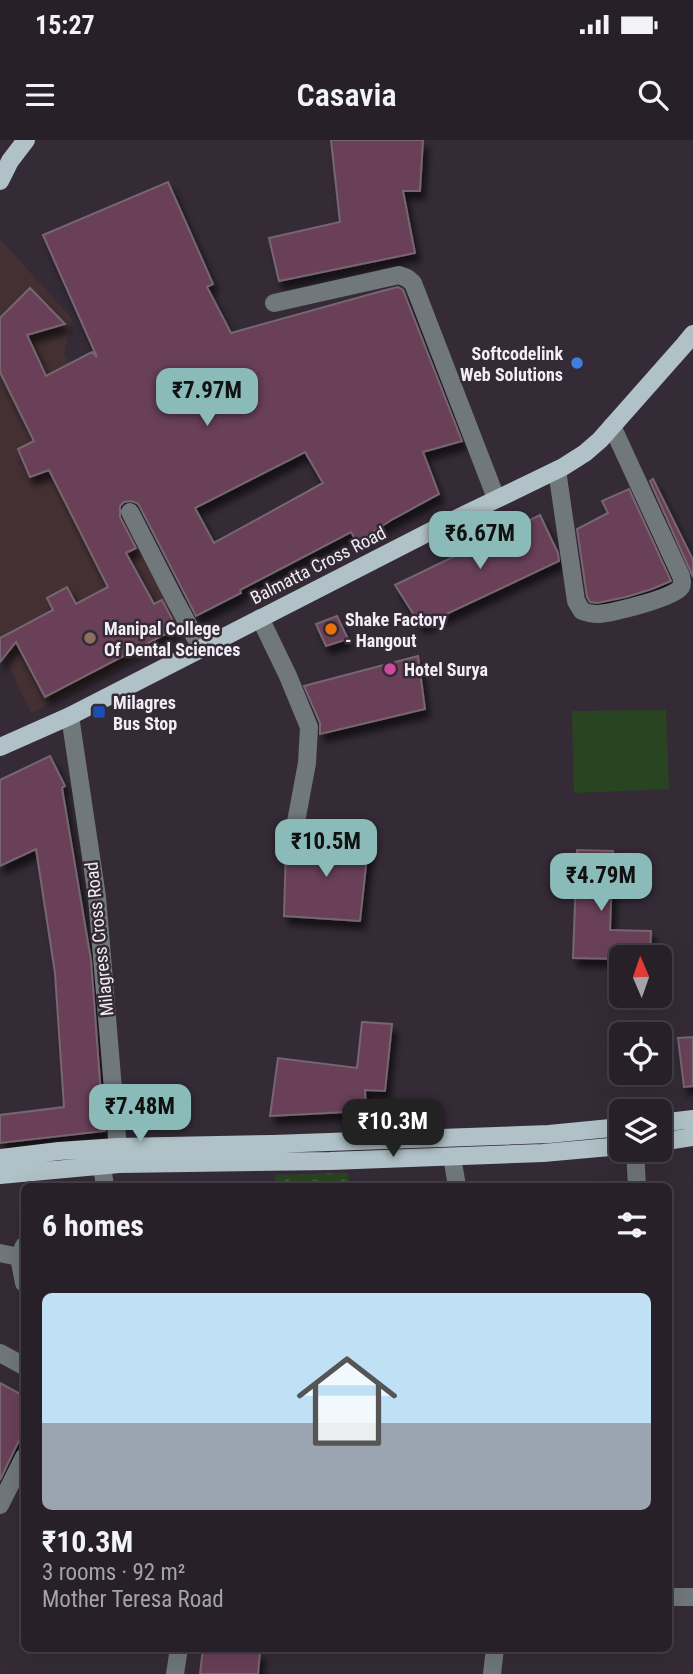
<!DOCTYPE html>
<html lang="en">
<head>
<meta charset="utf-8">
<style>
	:root { --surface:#272029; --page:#332d35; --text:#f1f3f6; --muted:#a4a3a8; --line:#433e46; --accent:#8bbbb9 }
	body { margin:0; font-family:"Roboto Condensed",sans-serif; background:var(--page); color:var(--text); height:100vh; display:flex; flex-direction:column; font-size:26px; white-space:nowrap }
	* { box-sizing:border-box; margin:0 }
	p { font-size:23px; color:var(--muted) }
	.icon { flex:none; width:38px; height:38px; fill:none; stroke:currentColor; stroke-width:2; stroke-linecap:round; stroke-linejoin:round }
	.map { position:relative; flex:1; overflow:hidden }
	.side { position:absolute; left:21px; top:1043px; width:651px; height:469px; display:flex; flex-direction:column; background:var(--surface); border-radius:10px; box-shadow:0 7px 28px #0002,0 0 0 2px var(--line) }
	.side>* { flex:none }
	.needle { width:46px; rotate:358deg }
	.buttons { position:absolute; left:609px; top:805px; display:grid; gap:14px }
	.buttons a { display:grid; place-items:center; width:63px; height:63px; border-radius:10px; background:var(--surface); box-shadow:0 7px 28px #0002,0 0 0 2px var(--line); font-size:35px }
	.price { position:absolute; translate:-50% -60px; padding:0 16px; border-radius:14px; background:var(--accent); color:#111; font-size:23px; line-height:46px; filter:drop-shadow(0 2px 4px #0008) }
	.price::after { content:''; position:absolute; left:50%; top:42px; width:21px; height:16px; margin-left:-10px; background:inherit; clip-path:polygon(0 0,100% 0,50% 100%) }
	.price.current { background:#222; color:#fff }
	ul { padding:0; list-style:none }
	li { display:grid; align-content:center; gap:14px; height:371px; padding:0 21px }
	li span { display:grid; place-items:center; height:217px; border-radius:10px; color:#555 }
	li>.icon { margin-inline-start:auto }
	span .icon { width:126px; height:126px; fill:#fffc; stroke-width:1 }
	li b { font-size:30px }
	h2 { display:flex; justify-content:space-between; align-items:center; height:84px; padding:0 21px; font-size:30px }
	.status { display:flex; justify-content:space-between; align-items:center; height:49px; padding:0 35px; background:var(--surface); direction:ltr }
	.status svg { height:19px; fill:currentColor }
	header { display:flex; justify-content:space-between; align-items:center; height:91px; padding:0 21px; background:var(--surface); font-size:32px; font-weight:600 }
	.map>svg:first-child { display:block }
	.education { fill:#443033 }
	.cemetery { fill:url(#cemetery-stones) }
	.pitch { fill:#294421 }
	.building { fill:#693f59; stroke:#76666f; stroke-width:2; fill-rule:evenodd; filter:url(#shadow) }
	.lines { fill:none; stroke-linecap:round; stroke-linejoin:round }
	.minor { stroke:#70787b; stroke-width:18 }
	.major { stroke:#b0c2c7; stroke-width:18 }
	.shop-dot { fill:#3f7fe0; stroke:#342b37; stroke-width:2.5 }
	.food-dot { fill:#e8710a; stroke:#342b37; stroke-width:2.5 }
	.education-dot { fill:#8d6e63; stroke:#342b37; stroke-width:2.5 }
	.hotel-dot { fill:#d1479c; stroke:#342b37; stroke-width:2.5 }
	.transit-dot { fill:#1a4fb4; stroke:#342b37; stroke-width:2.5 }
	.labels { text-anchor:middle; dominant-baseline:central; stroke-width:5; stroke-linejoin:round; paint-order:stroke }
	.poi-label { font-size:18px; font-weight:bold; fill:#f3edf5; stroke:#342b37; text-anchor:start }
	.street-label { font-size:18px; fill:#f3edf5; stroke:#342b37 }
</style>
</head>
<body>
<div class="status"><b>15:27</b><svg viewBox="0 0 49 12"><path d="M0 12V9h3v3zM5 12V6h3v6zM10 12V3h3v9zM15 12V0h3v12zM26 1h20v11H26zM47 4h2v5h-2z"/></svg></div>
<header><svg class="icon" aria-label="menu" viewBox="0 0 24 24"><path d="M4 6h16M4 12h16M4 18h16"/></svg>Casavia<svg class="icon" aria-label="search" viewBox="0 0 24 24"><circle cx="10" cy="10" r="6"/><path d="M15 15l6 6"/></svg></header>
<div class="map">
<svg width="693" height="1534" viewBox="0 0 693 1534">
	<defs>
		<pattern id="cemetery-stones" width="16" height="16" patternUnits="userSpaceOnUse" patternTransform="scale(1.75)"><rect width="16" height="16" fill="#294421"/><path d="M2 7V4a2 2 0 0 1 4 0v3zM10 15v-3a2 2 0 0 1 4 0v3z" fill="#485f42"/></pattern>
		<filter id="shadow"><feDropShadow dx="4.5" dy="8" stdDeviation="3.5" flood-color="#0009"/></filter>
	</defs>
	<rect width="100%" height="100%" fill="#342b37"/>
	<path class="education" d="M0,99L72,179L64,214L151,404L200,488L31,573L0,508Z"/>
	<path class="cemetery" d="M348,1033L350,1046H276L275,1035Z"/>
	<path class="pitch" d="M666,570L669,649L574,653L572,571Z"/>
	<path class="building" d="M331,0H423L420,51H403L415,113L279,141L269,98L340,82Z
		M168,42L213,144L207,147L231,193L382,151L398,147L403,150L462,301L423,312L439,354L393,379L357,402L351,392L240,450L241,453L196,476L140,367L137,363L131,361L124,362L120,366V377L136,408L126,413L154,464L162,460L177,488L45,557L16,502L0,522V498L53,470L47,458L67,447L76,464L108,447L49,330L30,337L18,309L34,301L0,232V178L30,148L65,184L27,195L46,236L92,212L97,217L43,95ZM305,312L323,343L214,403L195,368Z
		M653,339L693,420V437L650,341Z
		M629,349L671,441L652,449L626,457L597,463L590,462L587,457L577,389L608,373L602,361Z
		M540,375L558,413L559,421L421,486L395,445Z
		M337,476L348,499L326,506L316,484Z
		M418,516L425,569L320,594V583L304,546Z
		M50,616L65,646L62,648L91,820L101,955H99L105,991L0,1003V975L64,967L55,833L36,709L0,726V640Z
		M369,698L360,781L284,776L286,707L296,709L301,706L303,702Z
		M577,710L613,711L610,790L651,791L650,817H621V819L573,818Z
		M362,882L392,884L385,951L365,950L366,971L270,976L278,918L357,928Z
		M693,897V946L684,947L678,898Z
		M0,1243L24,1256V1290L0,1340Z
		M203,1508H229L260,1512L258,1534H200Z"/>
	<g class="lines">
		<path class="minor" d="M274,163L399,135L407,138L413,143L496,358
			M557,330L576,461L582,471C587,473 592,474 598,474C611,473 675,458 681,447C683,443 682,440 681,436L612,286
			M130,372L176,462L201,508
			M260,478L288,536L309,587L307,623L293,698
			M70,576L97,757L119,1021
			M635,1010L637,1046
			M452,1017L457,1046
			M102,1026L105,1046
			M0,1113L19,1117L24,1106
			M19,1117L24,1143
			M0,1213L24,1226
			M0,1365L24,1317
			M668,1457H693
			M175,1534L179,1508
			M492,1534L495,1508"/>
		<path class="major" d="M0,41L10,21L26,0
			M0,607L70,576L437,388L563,327L585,313L600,300L684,205L693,194
			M660,983L693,979
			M660,1002L693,997
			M0,1018L59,1011L117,1007L273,1004L549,994L621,987
			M0,1035L119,1024L330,1021L543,1013L621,1006"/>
	</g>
	<circle class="shop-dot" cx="577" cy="223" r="7"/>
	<circle class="food-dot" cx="331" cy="489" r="7"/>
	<circle class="education-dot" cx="90" cy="498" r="7"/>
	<circle class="hotel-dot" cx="390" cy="529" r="7"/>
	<rect class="transit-dot" x="92" y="565" width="14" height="14" rx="3.5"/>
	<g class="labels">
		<g class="poi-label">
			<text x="563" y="213" text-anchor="end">Softcodelink<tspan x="563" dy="21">Web Solutions</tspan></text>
			<text x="345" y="479">Shake Factory<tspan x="345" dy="21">- Hangout</tspan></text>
			<text x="104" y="488">Manipal College<tspan x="104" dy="21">Of Dental Sciences</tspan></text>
			<text x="404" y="529">Hotel Surya</text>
			<text x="113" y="562">Milagres<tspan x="113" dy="21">Bus Stop</tspan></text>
		</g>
		<g class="street-label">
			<text transform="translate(318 425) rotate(-27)">Balmatta Cross Road</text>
			<text transform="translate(99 799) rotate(-96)">Milagress Cross Road</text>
		</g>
	</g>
</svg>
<div class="buttons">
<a><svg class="needle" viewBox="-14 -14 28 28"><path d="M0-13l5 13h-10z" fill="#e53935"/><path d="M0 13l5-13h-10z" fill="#a4a3a8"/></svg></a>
<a><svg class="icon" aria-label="locate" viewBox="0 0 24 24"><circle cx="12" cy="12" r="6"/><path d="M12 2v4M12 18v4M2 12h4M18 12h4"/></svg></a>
<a><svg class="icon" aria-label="layers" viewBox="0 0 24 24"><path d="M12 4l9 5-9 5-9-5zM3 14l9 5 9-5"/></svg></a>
</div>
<b class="price" style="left:207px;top:288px">₹7.97M</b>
<b class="price" style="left:480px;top:431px">₹6.67M</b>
<b class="price" style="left:326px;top:739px">₹10.5M</b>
<b class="price" style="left:601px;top:773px">₹4.79M</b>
<b class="price" style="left:140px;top:1004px">₹7.48M</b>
<b class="price current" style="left:393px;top:1019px">₹10.3M</b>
<section class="side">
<h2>6 homes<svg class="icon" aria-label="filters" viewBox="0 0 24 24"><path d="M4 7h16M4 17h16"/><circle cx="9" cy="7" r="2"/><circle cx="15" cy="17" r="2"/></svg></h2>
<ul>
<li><span style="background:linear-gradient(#bfe0f5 60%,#9aa5b1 0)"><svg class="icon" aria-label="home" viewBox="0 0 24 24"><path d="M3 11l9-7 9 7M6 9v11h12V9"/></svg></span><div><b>₹10.3M</b><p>3 rooms · 92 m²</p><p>Mother Teresa Road</p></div></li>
</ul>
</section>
</div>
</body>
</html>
